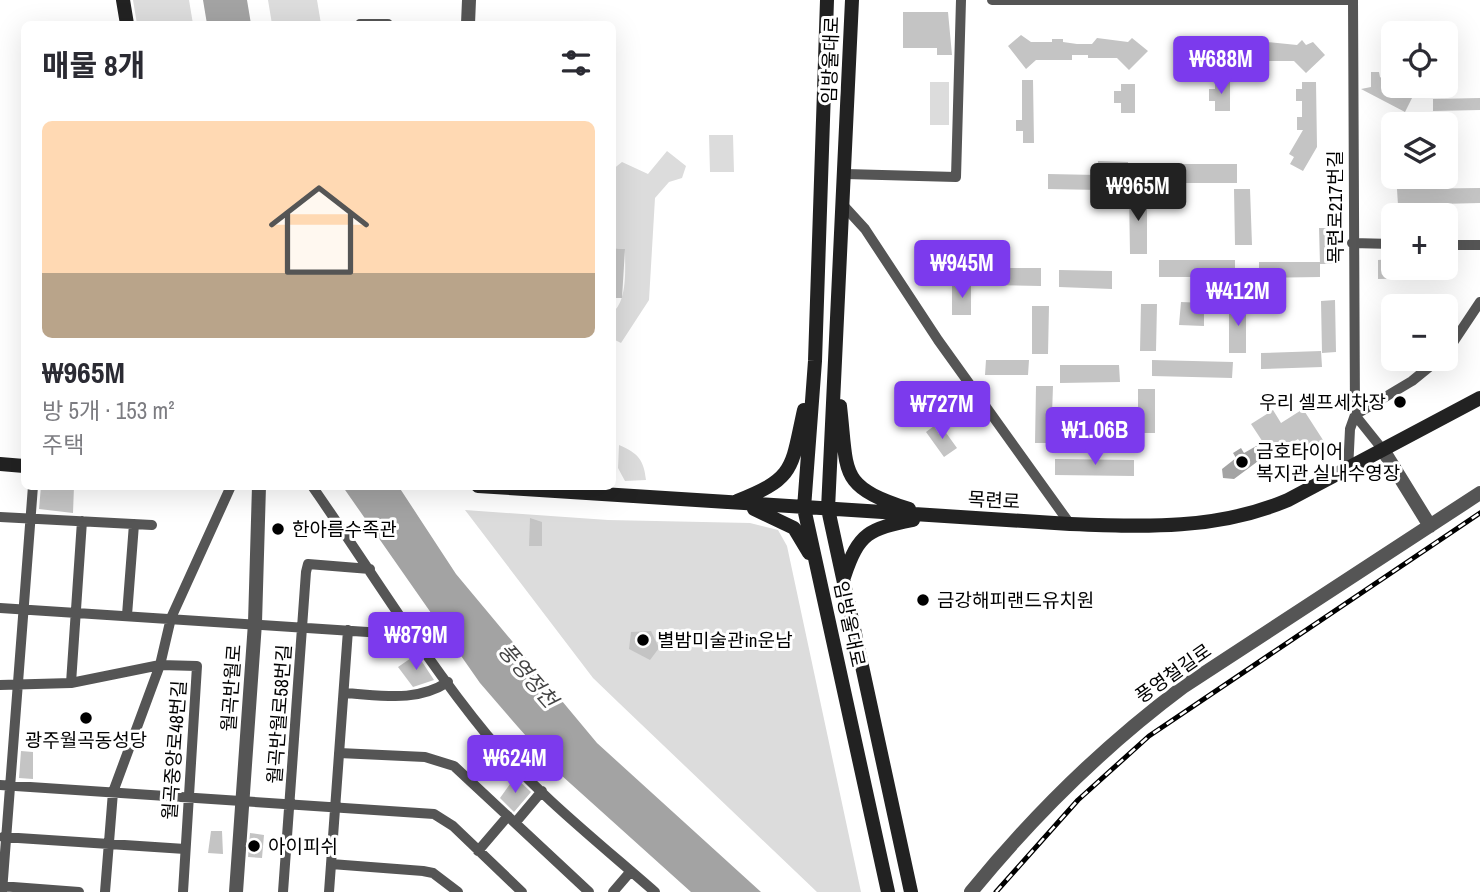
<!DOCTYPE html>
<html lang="ko">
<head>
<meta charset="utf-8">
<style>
	:root { --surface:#fff; --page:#f7f7f7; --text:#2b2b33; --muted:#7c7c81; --line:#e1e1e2; --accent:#7c3aed }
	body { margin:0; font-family:"Archivo Narrow","Noto Sans KR",sans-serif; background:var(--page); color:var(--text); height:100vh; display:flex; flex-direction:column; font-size:26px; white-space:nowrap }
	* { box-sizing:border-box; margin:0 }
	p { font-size:23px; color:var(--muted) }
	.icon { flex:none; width:38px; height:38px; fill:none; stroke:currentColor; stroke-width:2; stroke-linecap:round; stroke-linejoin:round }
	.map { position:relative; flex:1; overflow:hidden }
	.details { position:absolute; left:21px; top:21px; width:595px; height:469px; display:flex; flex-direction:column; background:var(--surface); border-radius:10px; box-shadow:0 7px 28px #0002 }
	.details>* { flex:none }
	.controls { position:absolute; left:1381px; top:21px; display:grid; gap:14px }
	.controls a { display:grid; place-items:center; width:77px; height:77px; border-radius:10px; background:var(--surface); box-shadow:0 7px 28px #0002; font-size:35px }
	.price { position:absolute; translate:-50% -60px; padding:0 16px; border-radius:7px; background:var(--accent); color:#fff; font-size:23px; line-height:46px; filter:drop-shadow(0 2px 4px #0008) }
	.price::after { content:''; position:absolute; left:50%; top:42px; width:21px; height:16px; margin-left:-10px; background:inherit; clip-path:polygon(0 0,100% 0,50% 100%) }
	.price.current { background:#222; color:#fff }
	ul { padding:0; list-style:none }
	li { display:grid; align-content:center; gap:14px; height:371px; padding:0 21px }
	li+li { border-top:2px solid var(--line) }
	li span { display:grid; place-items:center; height:217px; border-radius:10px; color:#555 }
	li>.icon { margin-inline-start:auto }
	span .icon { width:126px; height:126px; fill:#fffc; stroke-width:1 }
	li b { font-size:30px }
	h2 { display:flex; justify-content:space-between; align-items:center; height:84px; padding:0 21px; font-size:30px }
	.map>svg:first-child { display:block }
	.green { fill:#dcdcdc }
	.water { fill:#a3a3a3 }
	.building { fill:#c4c4c4 }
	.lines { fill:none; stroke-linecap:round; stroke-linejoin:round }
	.minor { stroke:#555; stroke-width:10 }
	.tertiary { stroke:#555; stroke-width:14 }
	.secondary { stroke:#222; stroke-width:14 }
	.rail-casing { stroke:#000; stroke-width:5 }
	.rail { stroke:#fff; stroke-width:2.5; stroke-dasharray:8; stroke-linecap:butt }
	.poi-dot { fill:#000; stroke:#fff; stroke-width:2.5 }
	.labels { text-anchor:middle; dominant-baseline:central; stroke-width:6; stroke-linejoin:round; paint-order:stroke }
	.street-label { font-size:19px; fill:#000; stroke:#fff }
	.poi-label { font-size:19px; fill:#000; stroke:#fff; text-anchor:start }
	.water-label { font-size:21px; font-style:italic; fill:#444; stroke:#fff }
</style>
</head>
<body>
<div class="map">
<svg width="1480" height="892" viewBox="0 0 1480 892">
	<rect width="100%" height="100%" fill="#fff"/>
	<path class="green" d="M133,0H189L193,24H137Z
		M268,0H317L321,24H272Z
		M930,82H949V125H930Z
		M709,135H733L734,172H710Z
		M667,151L686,166L682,178L669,182L655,198L649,300L621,343L613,339L612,313C628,301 625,268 625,249L613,248L612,170L622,162L648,174Z
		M619,445C638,453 644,460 646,480L625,481L618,468Z
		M465,510L608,520L750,523L778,530L787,546L861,892H817L619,703L593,678Z"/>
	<path class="water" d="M203,0H247L251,24H207Z
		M1258,445L1265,456L1234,479L1223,478L1222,469L1236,458L1233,453L1241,448L1244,453Z
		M343,487H399L456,574L597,743L761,892H691L561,775L518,727L480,683Z"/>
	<path class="building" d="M903,12H948L952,55H937V48H903Z
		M1021,35L1031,42H1052V39H1063V42L1077,44H1092L1097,38L1128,42L1132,38L1148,51L1129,70L1117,58H1088V55H1072V60H1036L1026,69L1008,46Z
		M1183,39L1215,42L1223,40L1235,52L1216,71L1204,59H1174V45Z
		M1302,40L1306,45L1313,42L1325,55L1306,73L1294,61H1257L1253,58V46L1267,45V42L1297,45Z
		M1371,72H1379L1380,77L1393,86L1414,94L1405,112L1361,89L1371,87Z
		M1022,80H1033L1034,143H1023V131H1016V120H1022Z
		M1215,82H1230V111H1215V101H1209V89H1215Z
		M1302,82H1316L1317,147L1303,171L1290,164L1294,157L1289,154L1303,130H1297V117H1302V101H1296V89H1302Z
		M1121,84H1135V113H1121V103H1114V91H1121Z
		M1480,98V110L1433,111V99Z
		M1098,161L1128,162V181H1100V190L1048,189V174L1097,175Z
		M1149,164H1237V183H1149Z
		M1480,188V203L1398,205L1397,189Z
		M1234,189H1250L1252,245H1235Z
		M1129,193H1147V254H1130Z
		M1319,228H1335V264H1320Z
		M612,248L625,249L622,298H612Z
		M1393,259V268H1425V278L1378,279V260Z
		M1159,260H1235V277H1159Z
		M1259,262H1320V277L1259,278Z
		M982,268H1041V286L982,285Z
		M1059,270L1112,271V289L1059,287Z
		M952,284H971V315H952Z
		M1335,300L1336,352L1322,353L1321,301Z
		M1181,302L1204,303V326L1179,325Z
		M1229,303H1246V353H1229Z
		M1141,304H1157L1156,351H1140Z
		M1032,306H1049L1048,354H1032Z
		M1384,306H1393V336H1384Z
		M1321,351L1322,367L1261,369V353Z
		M986,360H1029L1028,375H985Z
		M1152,360L1233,362L1232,378L1152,376Z
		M1060,365H1119L1120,382L1060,383Z
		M1036,386H1053L1051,443H1035Z
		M1138,389H1155V433H1138Z
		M1303,409L1323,440L1306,451L1298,439L1272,456L1251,424L1273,410L1281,423Z
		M934,426L939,434L944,430L957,448L944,457L926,432Z
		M1055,459L1134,460V476L1055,475Z
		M41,486H74L73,513L39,509Z
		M530,518L542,522V546H529Z
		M651,631L659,648L650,660L629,649L631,632Z
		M417,654L434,680L413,687L398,667Z
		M21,751L33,752V779L19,778Z
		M515,777L531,792L514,812L500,798Z
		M211,831H222L223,854L208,853Z
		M250,833L264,835L262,858L248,857Z"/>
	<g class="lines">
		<path class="minor" d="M992,0H1351
			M360,24H388
			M845,174L956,177L961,0
			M843,205L865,229L938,340L1070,524
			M1352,243L1393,244
			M1446,245H1480
			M1446,353L1480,302
			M1355,415L1412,381L1439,359
			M1355,415L1383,450
			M1348,471L1350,429L1355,415L1353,0
			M312,486C370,569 423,657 487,735C536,793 598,842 655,892
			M0,517L152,525
			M0,608L413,635
			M127,615L134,524
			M71,683L82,521
			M0,685L71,683L160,665L197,666L183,892
			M344,693C381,695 415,703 448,682
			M339,753L425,757L454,766L589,892
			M0,785L434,814L453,826L522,892
			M515,823L542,791
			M3,837L185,849
			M478,851L508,816
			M331,864L423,871L433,873L458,892
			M0,886L79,892
			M2,892L33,486
			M105,892L113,792L160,665L171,618L231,486
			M283,892L306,572L308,564L370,569
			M329,892L348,630
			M613,892L631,871"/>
		<path class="tertiary" d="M468,24L469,0
			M1383,450L1430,526
			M236,892L255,623L259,486
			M971,892C1033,816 1104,746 1183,687L1480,493"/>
		<path class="secondary" d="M123,0L127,24
			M827,0L815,361L804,508L888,892
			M852,0L828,509L911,892
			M840,406C848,475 838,486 909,509
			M0,464L24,466
			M478,486L1070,524C1145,527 1218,530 1288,500L1480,398
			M737,501C796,478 791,468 804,410
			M754,509L794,528L809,553
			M844,577C859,532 869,529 913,520"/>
		<g class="rail-casing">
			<path id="rail" d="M996,892L1078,800L1149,736L1480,513"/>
		</g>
		<use href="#rail" class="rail"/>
	</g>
	<g class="poi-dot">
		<circle cx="1400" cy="402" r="7"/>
		<circle cx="1242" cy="462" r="7"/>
		<circle cx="278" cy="529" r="7"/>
		<circle cx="923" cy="600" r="7"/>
		<circle cx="643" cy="640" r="7"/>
		<circle cx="86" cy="718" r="7"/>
		<circle cx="254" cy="846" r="7"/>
	</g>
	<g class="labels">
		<g class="street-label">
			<text transform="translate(830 60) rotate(-88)">임방울대로</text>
			<text transform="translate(1335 207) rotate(-90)">목련로217번길</text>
			<text transform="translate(994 500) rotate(3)">목련로</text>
			<text transform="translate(850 624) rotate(78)">임방울대로</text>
			<text transform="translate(1173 673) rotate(-35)">풍영철길로</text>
			<text transform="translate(231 688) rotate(-86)">월곡반월로</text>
			<text transform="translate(279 714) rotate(-86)">월곡반월로58번길</text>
			<text transform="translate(174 750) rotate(-86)">월곡중앙로48번길</text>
		</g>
		<g class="poi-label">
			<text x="1386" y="402" text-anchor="end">우리 셀프세차장</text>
			<text x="1256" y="451">금호타이어<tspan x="1256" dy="22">복지관 실내수영장</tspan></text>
			<text x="292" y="529">한아름수족관</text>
			<text x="937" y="600">금강해피랜드유치원</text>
			<text x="657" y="640">별밤미술관in운남</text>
			<text x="86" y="740" text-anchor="middle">광주월곡동성당</text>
			<text x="268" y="846">아이피쉬</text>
		</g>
		<g class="water-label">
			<text transform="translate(528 675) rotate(49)">풍영정천</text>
		</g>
	</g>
</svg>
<div class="controls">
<a><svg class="icon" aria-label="locate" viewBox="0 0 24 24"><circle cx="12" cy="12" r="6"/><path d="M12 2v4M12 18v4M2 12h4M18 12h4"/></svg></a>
<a><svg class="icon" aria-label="layers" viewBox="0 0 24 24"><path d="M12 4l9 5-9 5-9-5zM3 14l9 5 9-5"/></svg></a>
<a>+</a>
<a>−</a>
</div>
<b class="price" style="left:1221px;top:96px">₩688M</b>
<b class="price current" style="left:1138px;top:223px">₩965M</b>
<b class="price" style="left:962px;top:300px">₩945M</b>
<b class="price" style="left:1238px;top:328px">₩412M</b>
<b class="price" style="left:942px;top:441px">₩727M</b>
<b class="price" style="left:1095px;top:467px">₩1.06B</b>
<b class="price" style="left:416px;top:672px">₩879M</b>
<b class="price" style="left:515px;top:795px">₩624M</b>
<section class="details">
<h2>매물 8개<svg class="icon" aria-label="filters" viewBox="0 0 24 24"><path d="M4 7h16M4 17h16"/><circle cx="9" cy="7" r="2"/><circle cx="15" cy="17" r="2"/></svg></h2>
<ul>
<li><span style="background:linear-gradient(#ffd9b3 70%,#b9a48a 0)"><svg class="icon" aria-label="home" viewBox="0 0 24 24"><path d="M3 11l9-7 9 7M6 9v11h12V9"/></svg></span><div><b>₩965M</b><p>방 5개 · 153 m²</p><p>주택</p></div></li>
</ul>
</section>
</div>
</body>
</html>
